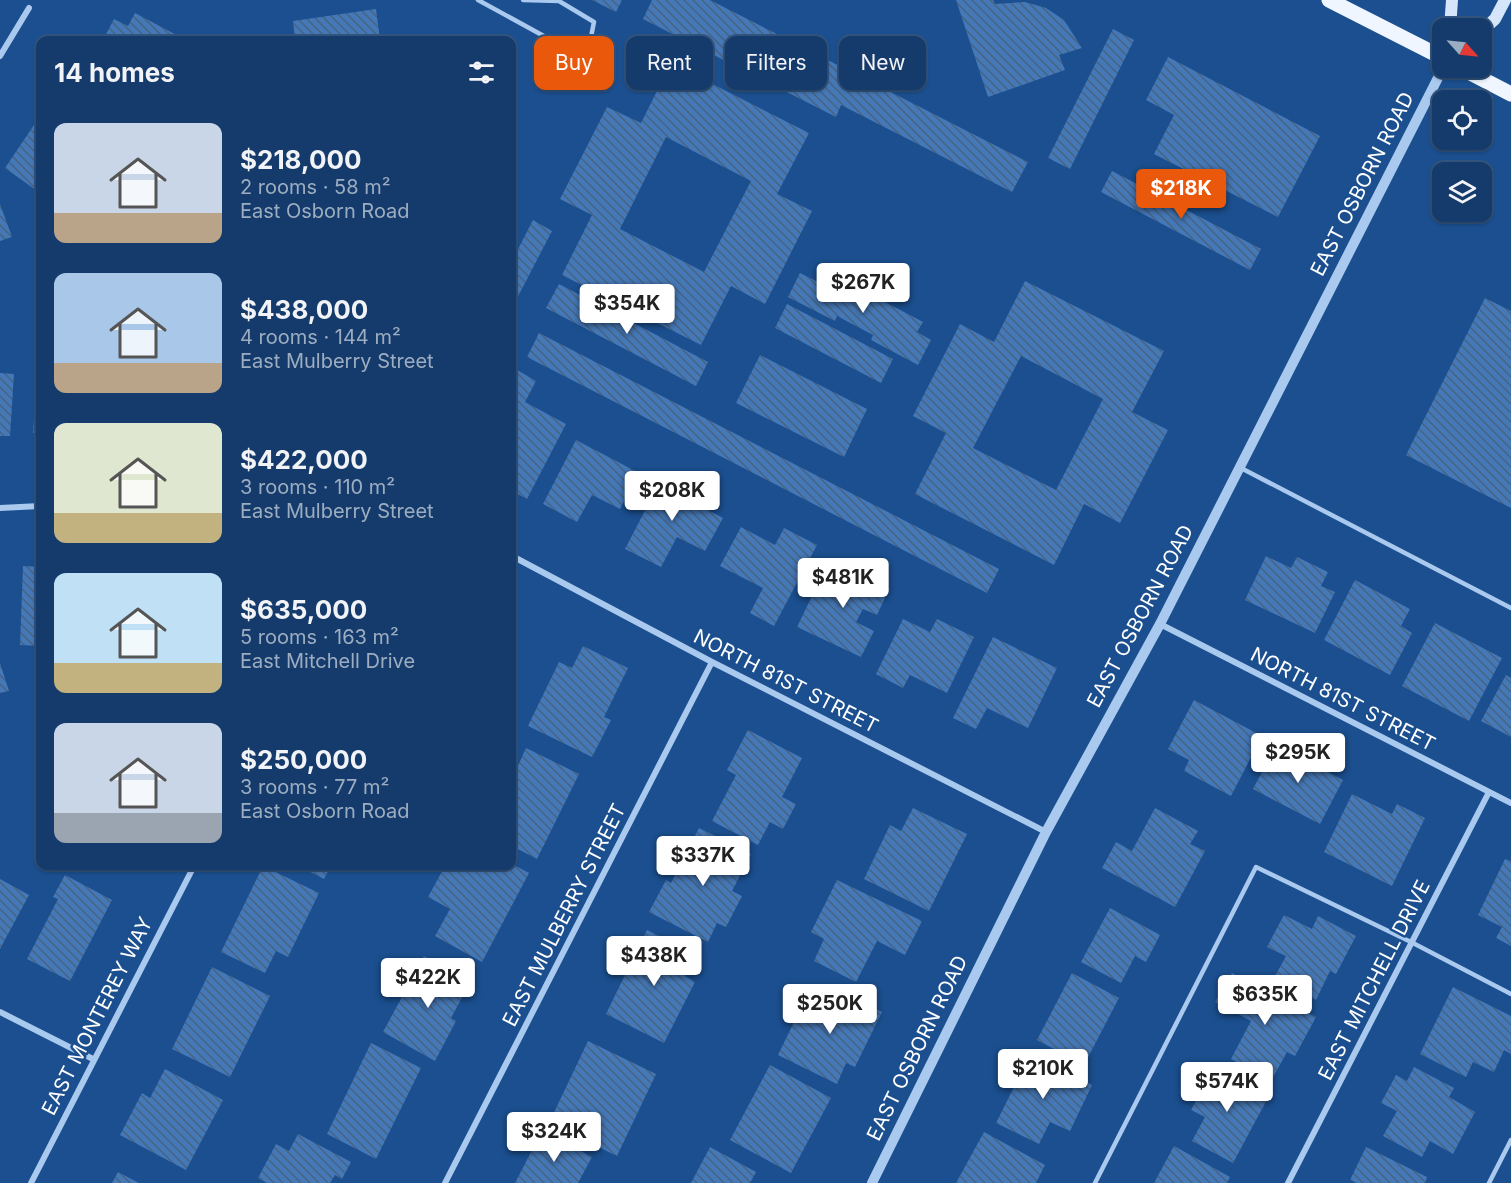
<!DOCTYPE html>
<html lang="en">
<head>
<meta charset="utf-8">
<style>
	:root { --surface:#143b6b; --page:#1d4271; --text:#f1f3f6; --muted:#9dadc1; --line:#33557e; --accent:#ea580c }
	body { margin:0; font-family:Inter,sans-serif; background:var(--page); color:var(--text); height:100vh; display:flex; flex-direction:column; font-size:22px; white-space:nowrap }
	* { box-sizing:border-box; margin:0 }
	p { font-size:20px; color:var(--muted) }
	.icon { flex:none; width:33px; height:33px; fill:none; stroke:currentColor; stroke-width:2; stroke-linecap:round; stroke-linejoin:round }
	.map { position:relative; flex:1; overflow:hidden }
	.panel { position:absolute; left:36px; top:36px; width:480px; height:834px; display:flex; flex-direction:column; background:var(--surface); border-radius:12px; box-shadow:0 2px 4px #0004,0 0 0 2px var(--line) }
	.panel>* { flex:none }
	.banner { position:absolute; left:534px; top:36px; width:570px; height:54px; display:flex; gap:12px }
	.needle { width:39px; rotate:117deg }
	.buttons { position:absolute; left:1432px; top:18px; display:grid; gap:12px }
	.buttons a { display:grid; place-items:center; width:60px; height:60px; border-radius:12px; background:var(--surface); box-shadow:0 2px 4px #0004,0 0 0 2px var(--line); font-size:30px }
	.price { position:absolute; translate:-50% -51px; padding:0 14px; border-radius:6px; background:#fff; color:#222; font-size:20px; line-height:39px; filter:drop-shadow(0 2px 3px #0008) }
	.price::after { content:''; position:absolute; left:50%; top:36px; width:18px; height:14px; margin-left:-9px; background:inherit; clip-path:polygon(0 0,100% 0,50% 100%) }
	.price.on { background:var(--accent); color:#fff }
	ul { padding:0; list-style:none }
	li { display:flex; align-items:center; gap:18px; height:150px; padding:0 18px }
	li span { display:grid; place-items:center; flex:none; width:168px; height:120px; border-radius:12px; color:#555 }
	li>.icon { margin-inline-start:auto }
	span .icon { width:72px; height:72px; fill:#fffc; stroke-width:1 }
	li b { font-size:26px }
	h2 { display:flex; justify-content:space-between; align-items:center; height:72px; padding:0 18px; font-size:26px }
	.chip { padding:0 21px; border-radius:12px; background:var(--surface); box-shadow:0 2px 4px #0004,0 0 0 2px var(--line); font-size:21px; line-height:54px }
	.chip.on { background:var(--accent); color:#fff }
	.map>svg:first-child { display:block }
	.building { fill:url(#building-back-hatch); fill-rule:evenodd }
	.lines { fill:none; stroke-linecap:round; stroke-linejoin:round }
	.service { stroke:#a9c9ee; stroke-width:4.5 }
	.minor { stroke:#a9c9ee; stroke-width:6 }
	.tertiary { stroke:#a9c9ee; stroke-width:10 }
	.secondary { stroke:#d6e6fa; stroke-width:12 }
	.primary { stroke:#f0f6ff; stroke-width:15 }
	.labels { text-anchor:middle; dominant-baseline:central; stroke-width:5; stroke-linejoin:round; paint-order:stroke }
	.street-label { font-size:20px; fill:#fff; stroke:#1b4f8f }
</style>
</head>
<body>
<div class="map">
<svg width="1511" height="1183" viewBox="0 0 1511 1183">
	<defs>
		<pattern id="building-back-hatch" width="6" height="6" patternUnits="userSpaceOnUse" patternTransform="scale(1.5)"><rect width="6" height="6" fill="#4478b7"/><path d="M-1 5l2 2M0 0l6 6M5-1l2 2" fill="none" stroke="#486282"/></pattern>
	</defs>
	<rect width="100%" height="100%" fill="#1b4f8f"/>
	<path class="building" d="M592,0H622L616,12Z
		M652,0H710L1028,162L1012,192L841,105L836,117L643,19Z
		M956,0H993L995,4L1025,2L1046,8L1064,20L1082,48L1059,55L1065,70L988,97Z
		M376,9L380,40H295L293,21Z
		M135,13L184,39L183,40H103L114,19L128,26Z
		M1113,29L1134,40L1070,169L1048,158Z
		M1168,57L1320,136L1278,217L1154,154L1174,115L1146,100Z
		M671,63L809,133L777,194L812,211L765,304L731,286L701,345L562,275L592,215L560,199L607,107L641,123ZM666,137L751,181L704,272L620,229Z
		M40,116V193L5,168Z
		M1112,171L1261,249L1250,270L1101,192Z
		M0,204L12,237L0,241Z
		M533,220L552,231L512,308V261Z
		M826,271L923,322L917,332L931,340L918,365L871,340L873,335L837,316L835,321L788,297L800,273L820,283Z
		M1025,281L1164,351L1132,412L1168,430L1120,523L1084,504L1054,565L915,494L946,433L913,416L960,324L994,342ZM1021,356L1103,399L1056,490L973,448Z
		M559,284L708,362L696,386L546,308Z
		M1485,298L1511,311V508L1406,455Z
		M787,304L893,359L881,383L775,328Z
		M539,333L999,569L987,593L527,357Z
		M760,355L867,409L844,457L736,403Z
		M512,367L536,381L525,402L566,424L527,499L512,491Z
		M37,372H40V433H33Z
		M0,373L14,374L10,436H0Z
		M576,440L639,473L620,509L592,495L577,522L543,504Z
		M664,474L700,493L695,503L723,518L705,551L677,537L661,567L625,549Z
		M741,527L775,545L784,528L817,545L774,626L750,613L763,588L720,566Z
		M1266,556L1291,568L1297,557L1328,572L1321,586L1335,592L1315,633L1245,600Z
		M829,561L889,589L877,615L863,609L856,622L874,631L861,657L797,627Z
		M23,566L40,567V646L20,645Z
		M1355,580L1410,609L1401,626L1412,633L1390,675L1324,640Z
		M903,619L930,632L937,619L974,637L947,693L910,675L903,688L876,674Z
		M1435,623L1502,658L1469,721L1402,686Z
		M993,637L1057,668L1028,728L987,708L976,729L953,718Z
		M583,646L628,668L604,717L611,720L592,757L528,726L559,662L572,668Z
		M0,663L9,691L0,693Z
		M1506,675L1511,678V737L1481,721Z
		M1194,700L1262,736L1231,796L1184,771L1189,760L1168,749Z
		M748,730L802,758L782,797L796,804L783,829L770,822L758,845L712,821L736,775L727,770Z
		M1276,745L1343,780L1320,824L1253,789Z
		M526,748L579,774L537,859L512,846V779Z
		M1352,794L1392,814L1397,804L1425,818L1392,886L1324,852Z
		M913,808L967,834L929,911L864,879L890,825L901,831Z
		M1155,808L1198,831L1190,844L1205,851L1175,907L1102,868L1116,842L1132,851Z
		M699,828L751,854L732,891L742,896L726,927L717,923L708,942L649,912L666,880L671,883Z
		M1505,859L1511,861V946L1496,938L1502,927L1478,915Z
		M512,864L529,873L482,962L435,936L450,909L428,897L445,866H459L468,870L471,866H512Z
		M263,866L319,893L288,957L276,951L265,973L221,952Z
		M299,866H331L324,879Z
		M65,875L112,900L70,981L27,959L58,899L53,897Z
		M0,879L29,895L0,949Z
		M837,880L922,921L905,955L877,941L856,982L814,961L824,939L811,932Z
		M1110,908L1160,935L1146,962L1135,956L1121,983L1081,962Z
		M1284,915L1312,929L1318,916L1356,936L1336,974L1330,971L1316,1000L1274,978L1286,956L1267,947Z
		M647,930L696,954L685,976L695,982L664,1043L606,1014Z
		M424,956L471,981L451,1018L456,1021L435,1061L383,1032Z
		M212,967L270,996L230,1077L172,1049Z
		M1072,973L1119,998L1084,1065L1037,1040Z
		M1232,973L1316,1017L1295,1056L1287,1052L1271,1081L1231,1059L1251,1021L1215,1002Z
		M1453,987L1511,1016V1054L1504,1050L1494,1072L1473,1062L1466,1077L1420,1054Z
		M809,991L840,1006L845,994L882,1012L855,1067L846,1063L837,1084L778,1055Z
		M588,1041L656,1074L617,1156L549,1123Z
		M371,1043L421,1068L376,1159L327,1134Z
		M1030,1055L1092,1085L1070,1131L1050,1122L1039,1144L996,1123Z
		M770,1065L831,1098L791,1173L730,1140Z
		M1215,1065L1270,1094L1233,1163L1192,1141L1205,1117L1191,1110Z
		M1414,1067L1454,1088L1449,1097L1475,1112L1453,1154L1430,1141L1422,1157L1383,1136L1397,1111L1381,1103L1396,1075L1407,1081Z
		M165,1069L223,1100L186,1170L120,1135L142,1093L150,1098Z
		M542,1131L592,1157L578,1183H515Z
		M984,1132L1045,1165L1036,1183H956Z
		M298,1134L351,1162L342,1179L335,1175L330,1183H267L258,1178L276,1144L289,1151Z
		M1174,1146L1230,1177L1227,1183H1154Z
		M710,1147L756,1172L750,1183H691Z
		M1366,1147L1427,1177L1425,1183H1357L1350,1180Z
		M118,1172L139,1183H112Z"/>
	<g class="lines">
		<path class="service" d="M478,0L562,46L577,49L590,42L594,22L559,1L523,0
			M1239,467L1511,608
			M1095,1183L1256,867L1411,942L1511,994
			M1489,1183L1511,1140"/>
		<path class="minor" d="M0,56L29,8
			M0,508L40,506
			M512,556L712,662L1046,832
			M1160,624L1511,803
			M0,1012L93,1059
			M31,1183L194,866
			M445,1183L712,662
			M1288,1183L1489,792"/>
		<path class="tertiary" d="M872,1183L1046,832L1160,624L1443,68"/>
		<path class="secondary" d="M1450,28L1452,0
			M1482,31L1495,19L1505,0"/>
		<path class="primary" d="M1329,0L1443,58
			M1461,68L1511,94"/>
	</g>
	<g class="labels">
		<g class="street-label">
			<text transform="translate(1362 184) rotate(-63)">EAST OSBORN ROAD</text>
			<text transform="translate(1140 616) rotate(-62)">EAST OSBORN ROAD</text>
			<text transform="translate(786 681) rotate(27)">NORTH 81ST STREET</text>
			<text transform="translate(1343 699) rotate(27)">NORTH 81ST STREET</text>
			<text transform="translate(564 915) rotate(-63)">EAST MULBERRY STREET</text>
			<text transform="translate(1374 980) rotate(-63)">EAST MITCHELL DRIVE</text>
			<text transform="translate(97 1016) rotate(-63)">EAST MONTEREY WAY</text>
			<text transform="translate(917 1048) rotate(-64)">EAST OSBORN ROAD</text>
		</g>
	</g>
</svg>
<div class="buttons">
<a><svg class="needle" viewBox="-14 -14 28 28"><path d="M0-13l5 13h-10z" fill="#e53935"/><path d="M0 13l5-13h-10z" fill="#9dadc1"/></svg></a>
<a><svg class="icon" aria-label="locate" viewBox="0 0 24 24"><circle cx="12" cy="12" r="6"/><path d="M12 2v4M12 18v4M2 12h4M18 12h4"/></svg></a>
<a><svg class="icon" aria-label="layers" viewBox="0 0 24 24"><path d="M12 4l9 5-9 5-9-5zM3 14l9 5 9-5"/></svg></a>
</div>
<b class="price on" style="left:1181px;top:220px">$218K</b>
<b class="price" style="left:863px;top:314px">$267K</b>
<b class="price" style="left:627px;top:335px">$354K</b>
<b class="price" style="left:672px;top:522px">$208K</b>
<b class="price" style="left:843px;top:609px">$481K</b>
<b class="price" style="left:1298px;top:784px">$295K</b>
<b class="price" style="left:703px;top:887px">$337K</b>
<b class="price" style="left:654px;top:987px">$438K</b>
<b class="price" style="left:428px;top:1009px">$422K</b>
<b class="price" style="left:1265px;top:1026px">$635K</b>
<b class="price" style="left:830px;top:1035px">$250K</b>
<b class="price" style="left:1043px;top:1100px">$210K</b>
<b class="price" style="left:1227px;top:1113px">$574K</b>
<b class="price" style="left:554px;top:1163px">$324K</b>
<div class="banner">
<a class="chip on">Buy</a>
<a class="chip">Rent</a>
<a class="chip">Filters</a>
<a class="chip">New</a>
</div>
<section class="panel">
<h2>14 homes<svg class="icon" aria-label="filters" viewBox="0 0 24 24"><path d="M4 7h16M4 17h16"/><circle cx="9" cy="7" r="2"/><circle cx="15" cy="17" r="2"/></svg></h2>
<ul>
<li><span style="background:linear-gradient(#c9d6e8 75%,#b9a48a 0)"><svg class="icon" aria-label="home" viewBox="0 0 24 24"><path d="M3 11l9-7 9 7M6 9v11h12V9"/></svg></span><div><b>$218,000</b><p>2 rooms · 58 m²</p><p>East Osborn Road</p></div></li>
<li><span style="background:linear-gradient(#a9c7e8 75%,#b9a48a 0)"><svg class="icon" aria-label="home" viewBox="0 0 24 24"><path d="M3 11l9-7 9 7M6 9v11h12V9"/></svg></span><div><b>$438,000</b><p>4 rooms · 144 m²</p><p>East Mulberry Street</p></div></li>
<li><span style="background:linear-gradient(#dfe7d0 75%,#c2b280 0)"><svg class="icon" aria-label="home" viewBox="0 0 24 24"><path d="M3 11l9-7 9 7M6 9v11h12V9"/></svg></span><div><b>$422,000</b><p>3 rooms · 110 m²</p><p>East Mulberry Street</p></div></li>
<li><span style="background:linear-gradient(#bfe0f5 75%,#c2b280 0)"><svg class="icon" aria-label="home" viewBox="0 0 24 24"><path d="M3 11l9-7 9 7M6 9v11h12V9"/></svg></span><div><b>$635,000</b><p>5 rooms · 163 m²</p><p>East Mitchell Drive</p></div></li>
<li><span style="background:linear-gradient(#c9d6e8 75%,#9aa5b1 0)"><svg class="icon" aria-label="home" viewBox="0 0 24 24"><path d="M3 11l9-7 9 7M6 9v11h12V9"/></svg></span><div><b>$250,000</b><p>3 rooms · 77 m²</p><p>East Osborn Road</p></div></li>
</ul>
</section>
</div>
</body>
</html>
